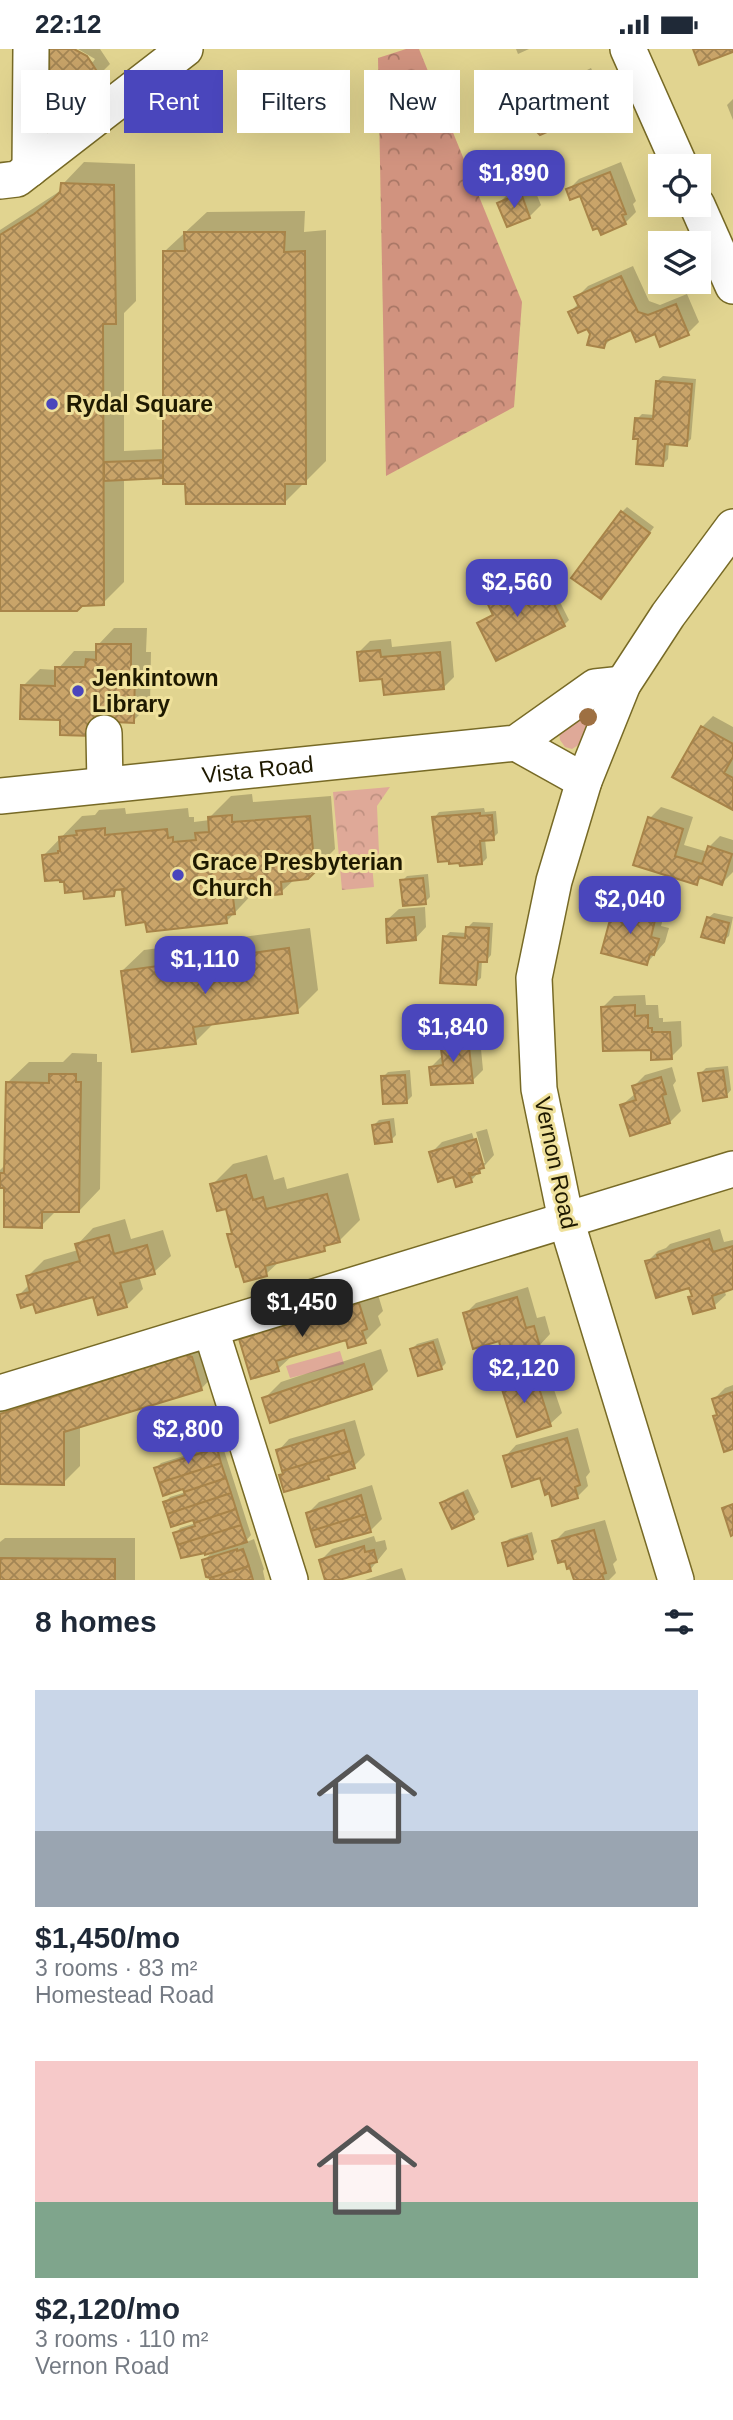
<!DOCTYPE html>
<html lang="en">
<head>
<meta charset="utf-8">
<style>
	:root { --surface:#fff; --page:#f6f6f7; --text:#1f2937; --muted:#747a83; --accent:#4a46bc }
	body { margin:0; font-family:Arial,sans-serif; background:var(--page); color:var(--text); height:100vh; display:flex; flex-direction:column; font-size:26px; white-space:nowrap }
	* { box-sizing:border-box; margin:0 }
	p { font-size:23px; color:var(--muted) }
	.icon { flex:none; width:38px; height:38px; fill:none; stroke:currentColor; stroke-width:2; stroke-linecap:round; stroke-linejoin:round }
	.map { position:relative; height:1531px; overflow:hidden }
	.sheet { display:flex; flex-direction:column; background:var(--surface); flex:1 }
	.sheet>* { flex:none }
	.guide { position:absolute; left:21px; top:21px; width:691px; height:63px; display:flex; gap:14px }
	.fabs { position:absolute; left:648px; top:105px; display:grid; gap:14px }
	.fabs a { display:grid; place-items:center; width:63px; height:63px; border-radius:0px; background:var(--surface); box-shadow:0 7px 28px #0002; font-size:35px }
	.price { position:absolute; translate:-50% -60px; padding:0 16px; border-radius:14px; background:var(--accent); color:#fff; font-size:23px; line-height:46px; filter:drop-shadow(0 2px 4px #0008) }
	.price::after { content:''; position:absolute; left:50%; top:42px; width:21px; height:16px; margin-left:-10px; background:inherit; clip-path:polygon(0 0,100% 0,50% 100%) }
	.price.active { background:#222; color:#fff }
	ul { padding:0; list-style:none }
	li { display:grid; align-content:center; gap:14px; height:371px; padding:0 35px }
	li span { display:grid; place-items:center; height:217px; border-radius:0px; color:#555 }
	li>.icon { margin-inline-start:auto }
	span .icon { width:126px; height:126px; fill:#fffc; stroke-width:1 }
	li b { font-size:30px }
	h2 { display:flex; justify-content:space-between; align-items:center; height:84px; padding:0 35px; font-size:30px }
	.chip { padding:0 24px; border-radius:0px; background:var(--surface); box-shadow:0 7px 28px #0002; font-size:24px; line-height:63px }
	.chip.active { background:var(--accent); color:#fff }
	.status { display:flex; justify-content:space-between; align-items:center; height:49px; padding:0 35px; background:var(--surface); direction:ltr }
	.status svg { height:19px; fill:currentColor }
	.map>svg:first-child { display:block }
	.grass { fill:#dfa998 }
	.forest { fill:url(#forest-crowns) }
	.park { fill:url(#park-crowns) }
	.shadow { fill:#0003 }
	.building { fill:url(#building-cross-hatch); stroke:#a88449; stroke-width:2 }
	.lines { fill:none; stroke-linecap:round; stroke-linejoin:round }
	.minor-casing { stroke:#776a26; stroke-width:38 }
	.minor { stroke:#fff; stroke-width:35 }
	.tree { fill:#9e7042 }
	.poi-dot { fill:#4a46bc; stroke:#efe19c; stroke-width:2.5 }
	.labels { text-anchor:middle; dominant-baseline:central; stroke-width:6; stroke-linejoin:round; paint-order:stroke }
	.poi-label { font-size:23px; font-weight:bold; fill:#1e1900; stroke:#efe19c; text-anchor:start }
	.street-label { font-size:23px; fill:#1e1900; stroke:#efe19c }
</style>
</head>
<body>
<div class="status"><b>22:12</b><svg viewBox="0 0 49 12"><path d="M0 12V9h3v3zM5 12V6h3v6zM10 12V3h3v9zM15 12V0h3v12zM26 1h20v11H26zM47 4h2v5h-2z"/></svg></div>
<div class="map">
<svg width="733" height="1531" viewBox="0 0 733 1531">
	<defs>
		<pattern id="forest-crowns" width="20" height="18" patternUnits="userSpaceOnUse" patternTransform="scale(1.75)"><rect width="20" height="18" fill="#d1937f"/><path d="M2 6a3 3 0 1 1 6 0M12 15a3 3 0 1 1 6 0" fill="none" stroke="#a97766"/></pattern>
		<pattern id="park-crowns" width="20" height="18" patternUnits="userSpaceOnUse" patternTransform="scale(1.75)"><rect width="20" height="18" fill="#dfa998"/><path d="M2 6a3 3 0 1 1 6 0M12 15a3 3 0 1 1 6 0" fill="none" stroke="#bf9181"/></pattern>
		<pattern id="building-cross-hatch" width="8" height="8" patternUnits="userSpaceOnUse" patternTransform="scale(1.75)"><rect width="8" height="8" fill="#c9a469"/><path d="M0 0l8 8M0 8l8-8" fill="none" stroke="#a38554"/></pattern>
	</defs>
	<rect width="100%" height="100%" fill="#e1d490"/>
	<path class="grass" d="M594,657L595,662L580,695L572,700L565,698L560,691L559,683Z
		M340,1302L344,1315L290,1329L286,1317Z"/>
	<path class="forest" d="M406,0H419L522,253L514,358L386,427L378,9Z"/>
	<path class="park" d="M390,738L377,757L379,804L372,815L374,838L342,841L333,743Z"/>
	<path class="shadow" d="M51,0H71L93,13L95,10L78,0H100L110,15L99,26Z
		M516,0H529L518,5Z
		M591,19L601,42L582,62L553,75L546,82L531,68L514,61L534,40L578,21L579,25Z
		M733,50V71L727,56Z
		M84,113L135,115L136,252L124,264V402L164,400L165,202L207,163L305,162L304,183L326,181V412L285,453L164,428L124,429V533L103,554L0,560V181L57,144L62,140L63,135Z
		M621,113L636,152L633,155L636,163L625,174L581,145L568,141L579,130Z
		M532,134L541,156L529,168L499,154L510,143Z
		M633,217L649,252L660,256L687,245L699,273L688,284L632,279L615,286L604,297L592,285L588,277L570,263L579,254L577,248L588,237Z
		M663,327L696,330L691,390L686,395L669,394L668,410L663,415L640,389L637,370L642,365L655,366L657,332Z
		M627,458L654,478L606,543L622,463Z
		M504,526L517,551L549,531L569,571L564,576L479,574L494,564L482,540Z
		M114,579H147L146,603H151L150,655L133,672L62,669L23,637L40,620L57,621L74,602H96L98,596Z
		M391,590L392,598L451,592L454,628L443,639L384,629L359,603L370,592Z
		M713,667L733,678V759L702,678Z
		M252,745L253,753L331,747L335,800L307,828L295,830L281,843L257,840L226,873L147,871L127,838H119L113,845L85,840L65,831L44,806L82,767L95,766L99,761L125,759L126,765L188,759L189,768H194V773L210,771V768L231,747Z
		M661,758L693,768L684,796L708,803L709,798L720,787L733,791V823L722,834L703,828L696,834L635,815L650,769Z
		M484,759L485,763L496,762L498,784L493,789L485,790L487,809L482,814L434,769L439,763Z
		M428,825L430,848L425,853L402,832L407,827Z
		M627,846L667,856L661,877L669,879L665,893L647,914L615,857Z
		M425,858L426,878L415,890L387,871L399,860Z
		M714,864L733,868L729,887L723,892L708,869Z
		M473,873L493,874L491,906L486,912L482,911L481,929L475,934L444,888L450,883L467,884V879Z
		M310,879L318,941L297,962L215,973L195,993L122,922L144,901Z
		M645,946L646,956H658L659,969H663V973L681,972L682,997L671,1008L652,999L603,958L614,947Z
		M479,979L483,1021L472,1032L431,1018L442,1007V993L453,982Z
		M72,1004L97,1005V1013H102L100,1140L79,1162L57,1161L41,1177L6,1137H0V1121L6,1115L7,1034L29,1013H63Z
		M728,1017L731,1041L726,1047L700,1025L706,1019Z
		M672,1018L676,1032L673,1036L681,1062L670,1073L622,1056L636,1044L634,1037L645,1026Z
		M410,1021L412,1047L407,1052L383,1028L388,1023Z
		M394,1069L396,1086L391,1091L374,1076L379,1071Z
		M487,1080L494,1106L471,1132L454,1126L431,1104L442,1093L472,1084L481,1114H485L476,1083Z
		M267,1106L274,1131L284,1128L287,1140L348,1124L360,1171L339,1192L329,1194L324,1200L281,1211L266,1225L229,1185L233,1182L227,1158L212,1136L233,1115Z
		M125,1170L131,1190L163,1181L171,1207L154,1223L139,1227L143,1240L126,1257L94,1246L35,1253L19,1246L30,1235L28,1227L44,1211L78,1201L77,1196L93,1179Z
		M720,1180L724,1193L733,1191V1239L724,1241L726,1246L714,1257L690,1249L693,1245L690,1237L647,1213L658,1202L666,1199L670,1195Z
		M528,1238L537,1269L545,1267L550,1285L539,1297L500,1290L465,1265L476,1254Z
		M376,1239L383,1262L378,1267L381,1276L365,1292L347,1289L294,1305L278,1320L241,1291L258,1274Z
		M203,1289L217,1323L201,1340L80,1377V1417L63,1434H0V1356Z
		M438,1289L446,1314L441,1319L412,1300L417,1295Z
		M381,1300L388,1322L371,1339L264,1350L281,1333Z
		M535,1314L541,1332L550,1329L562,1364L550,1375L501,1332L512,1321Z
		M733,1336V1399L715,1368L718,1364L714,1350L725,1339Z
		M355,1371L365,1406L354,1417L333,1424L328,1428L281,1427L285,1423L278,1402L289,1390Z
		M578,1379L590,1423L586,1428L588,1437L577,1448L550,1442L541,1427L505,1408L516,1396Z
		M222,1395L251,1486L244,1494L254,1490L264,1520L263,1522L265,1531H212L204,1511L214,1502L175,1485L180,1479L196,1474L194,1469L165,1453L170,1448L186,1443L184,1438L156,1419L161,1414Z
		M372,1436L382,1470L371,1481L317,1496L308,1464L319,1453Z
		M468,1440L479,1463L473,1468L453,1478L443,1454L448,1449Z
		M605,1471L617,1511L613,1515L616,1524L609,1531H576L566,1510L554,1493L565,1482Z
		M532,1483L537,1503L532,1508L504,1495L509,1490Z
		M374,1487L376,1493L385,1491L387,1500L370,1521L327,1531L321,1511L332,1500Z
		M5,1489H135V1531H0V1493Z
		M402,1519L406,1531H365Z"/>
	<path class="building" d="M49,0H74L87,7L100,27L63,58L50,42Z
		M693,0H732L733,3L699,16Z
		M579,29L590,55L580,59L583,64L549,78L547,83L540,86L535,81L530,71L519,76L512,61L523,56L521,51L567,31L568,34Z
		M610,123L626,165L622,166L626,175L601,186L598,179L593,181L580,147L570,151L566,140Z
		M61,134L114,136L116,275H103L104,556L82,557L77,562H0V186L34,165L54,149L60,143Z
		M521,144L530,169L507,178L497,154Z
		M184,183H285L284,203L305,202L306,435H285V455H186L185,435H163V202H185Z
		M621,227L638,263L648,266L676,255L689,286L660,298L655,285L636,293L631,281L606,292L604,299L587,296L590,285L587,280L578,284L568,263L579,258L574,248Z
		M656,332L692,335L687,397L665,395L663,417L636,415L638,390H633L635,369L653,370Z
		M163,411V429L104,432V413Z
		M621,462L650,484L601,550L571,529Z
		M499,530L511,555L530,545L528,543L544,535L565,577L496,612L477,574L493,566L480,539Z
		M96,595H131V618L135,619L134,674L93,672V687L60,686V671L20,670L21,636L55,637V618H85L86,610L96,611Z
		M380,601L381,608L440,603L444,640L384,646L382,630L360,632L357,603Z
		M701,677L733,695V708L724,724L733,729V761L672,728Z
		M480,764V767L492,766L494,791L480,792L482,815L460,817L459,814L449,815V812L438,813L432,768Z
		M232,766V773L310,767L315,823L308,830L281,833L282,845L256,848L254,829L238,831L239,839L232,840L235,865L226,866L227,874L147,883L145,873L126,876L122,842L124,840L115,841L114,847L84,850L83,842L65,844L64,833H60V831L45,832L42,806L58,804V802H60L59,788L77,786L76,782L105,779V786L167,780L168,789L173,788V793L196,791L195,784L209,783L208,768Z
		M648,768L683,780L675,807L702,815L708,797L732,805L722,836L699,828L697,836L633,816Z
		M423,829L426,855L403,857L400,831Z
		M614,856L656,867L651,888L659,890L654,906L650,905L647,916L601,904Z
		M414,868L416,891L387,894L386,870Z
		M707,868L729,874L724,894L701,888Z
		M466,878L489,879L487,913H478L476,936L440,934L443,887L465,889Z
		M289,899L298,964L193,978L196,995L132,1003L121,922Z
		M635,956V967L648,966V979H652V983H670L672,1010L651,1011V1001L603,1002L601,958Z
		M468,989L473,1034L431,1036L429,1018L443,1016L440,992Z
		M723,1021L727,1048L703,1052L698,1024Z
		M49,1025H76V1033H81L79,1163H42V1179L4,1178V1139H0V1124H4L6,1033L49,1034Z
		M405,1026L407,1054L383,1055L381,1027Z
		M661,1028L666,1045L662,1046L670,1074L630,1087L620,1056L636,1051L632,1037Z
		M389,1073L392,1093L375,1095L372,1076Z
		M476,1090L484,1119L479,1120L480,1124L472,1126L471,1124H469L472,1133L456,1138L453,1128L438,1133L429,1103Z
		M246,1126L253,1151L263,1148L266,1160L327,1145L340,1193L324,1197L325,1202L265,1217L267,1227L244,1233L239,1217L236,1218L227,1185H232L226,1160L217,1162L210,1135Z
		M109,1186L114,1205L147,1196L155,1225L120,1234L127,1258L98,1266L93,1248L36,1264L33,1255L21,1259L17,1246L30,1243L26,1227L80,1212L75,1195Z
		M709,1190L713,1203L733,1197V1240L712,1247L715,1259L693,1265L688,1248L692,1247L689,1239L656,1249L645,1212L658,1209L657,1206Z
		M517,1248L526,1279L534,1277L540,1298L503,1309L499,1292L473,1300L463,1264Z
		M359,1254L367,1280L362,1282L366,1294L348,1299L346,1291L276,1312L279,1322L251,1330L239,1290Z
		M433,1293L442,1320L418,1327L410,1300Z
		M185,1305L192,1308L202,1341L64,1383V1436L0,1435V1365Z
		M364,1315L372,1340L270,1374L262,1349Z
		M524,1323L530,1342L539,1339L551,1377L517,1388L499,1331Z
		M733,1343V1400L724,1403L713,1367L717,1366L712,1350Z
		M344,1381L350,1402L282,1422L276,1401Z
		M567,1389L580,1436L575,1438L578,1449L552,1457L549,1444L545,1446L540,1429L512,1438L503,1407Z
		M217,1399L221,1414L159,1434L154,1419Z
		M350,1402L355,1419L328,1427L329,1430L284,1443L279,1426L283,1425L282,1422Z
		M221,1414L226,1429L184,1443L183,1440L163,1447L159,1434Z
		M226,1429L231,1444L167,1465L163,1453L185,1446L184,1443Z
		M231,1444L236,1460L194,1474L193,1471L171,1478L167,1465Z
		M463,1444L474,1470L452,1480L440,1454Z
		M361,1446L366,1465L311,1482L306,1464Z
		M733,1455V1486L731,1487L722,1459Z
		M236,1460L241,1476L177,1496L173,1484L195,1477L194,1474Z
		M366,1465L371,1483L316,1498L311,1482Z
		M241,1476L247,1493L205,1506V1504L181,1509L177,1496Z
		M594,1481L606,1524L602,1525L604,1531H574L570,1519L567,1520L565,1512L558,1514L552,1492Z
		M527,1487L533,1510L508,1517L502,1494Z
		M364,1497L365,1503L374,1501L377,1513L369,1515L371,1522L339,1531H325L319,1511Z
		M237,1500V1502L243,1500L249,1517L210,1529L206,1528L202,1511Z
		M0,1509L115,1510V1531H0Z
		M249,1517L253,1531H210V1529Z"/>
	<g class="lines">
		<g class="minor-casing">
			<g id="minor">
				<path d="M628,0L680,117"/>
				<path d="M30,120L31,0"/>
				<path d="M0,132L17,130L185,0"/>
				<path d="M697,156L733,237"/>
				<path d="M104,684L105,736"/>
				<path d="M516,694L584,732"/>
				<path id="s1" d="M0,747L516,694L595,638L623,635"/>
				<path d="M211,1281L290,1531"/>
				<path d="M0,1344L733,1120"/>
				<path d="M676,1531L566,1171L539,1040L534,929L554,832L584,732L623,635L668,566L733,478"/>
			</g>
		</g>
		<use href="#minor" class="minor"/>
	</g>
	<circle class="tree" cx="588" cy="668" r="9"/>
	<g class="poi-dot">
		<circle cx="52" cy="355" r="7"/>
		<circle cx="78" cy="642" r="7"/>
		<circle cx="178" cy="826" r="7"/>
	</g>
	<g class="labels">
		<g class="poi-label">
			<text x="66" y="355">Rydal Square</text>
			<text x="92" y="629">Jenkintown<tspan x="92" dy="26">Library</tspan></text>
			<text x="192" y="813">Grace Presbyterian<tspan x="192" dy="26">Church</tspan></text>
		</g>
		<g class="street-label">
			<text stroke="none"><textPath href="#s1" startOffset="259">Vista Road</textPath></text>
			<text transform="translate(556 1114) rotate(78)">Vernon Road</text>
		</g>
	</g>
</svg>
<div class="fabs">
<a><svg class="icon" aria-label="locate" viewBox="0 0 24 24"><circle cx="12" cy="12" r="6"/><path d="M12 2v4M12 18v4M2 12h4M18 12h4"/></svg></a>
<a><svg class="icon" aria-label="layers" viewBox="0 0 24 24"><path d="M12 4l9 5-9 5-9-5zM3 14l9 5 9-5"/></svg></a>
</div>
<b class="price" style="left:514px;top:161px">$1,890</b>
<b class="price" style="left:517px;top:570px">$2,560</b>
<b class="price" style="left:630px;top:887px">$2,040</b>
<b class="price" style="left:205px;top:947px">$1,110</b>
<b class="price" style="left:453px;top:1015px">$1,840</b>
<b class="price active" style="left:302px;top:1290px">$1,450</b>
<b class="price" style="left:524px;top:1356px">$2,120</b>
<b class="price" style="left:188px;top:1417px">$2,800</b>
<div class="guide">
<a class="chip">Buy</a>
<a class="chip active">Rent</a>
<a class="chip">Filters</a>
<a class="chip">New</a>
<a class="chip">Apartment</a>
</div>
</div>
<section class="sheet">
<h2>8 homes<svg class="icon" aria-label="filters" viewBox="0 0 24 24"><path d="M4 7h16M4 17h16"/><circle cx="9" cy="7" r="2"/><circle cx="15" cy="17" r="2"/></svg></h2>
<ul>
<li><span style="background:linear-gradient(#c9d6e8 65%,#9aa5b1 0)"><svg class="icon" aria-label="home" viewBox="0 0 24 24"><path d="M3 11l9-7 9 7M6 9v11h12V9"/></svg></span><div><b>$1,450/mo</b><p>3 rooms · 83 m²</p><p>Homestead Road</p></div></li>
<li><span style="background:linear-gradient(#f6c9c9 65%,#7fa58c 0)"><svg class="icon" aria-label="home" viewBox="0 0 24 24"><path d="M3 11l9-7 9 7M6 9v11h12V9"/></svg></span><div><b>$2,120/mo</b><p>3 rooms · 110 m²</p><p>Vernon Road</p></div></li>
</ul>
</section>
</body>
</html>
